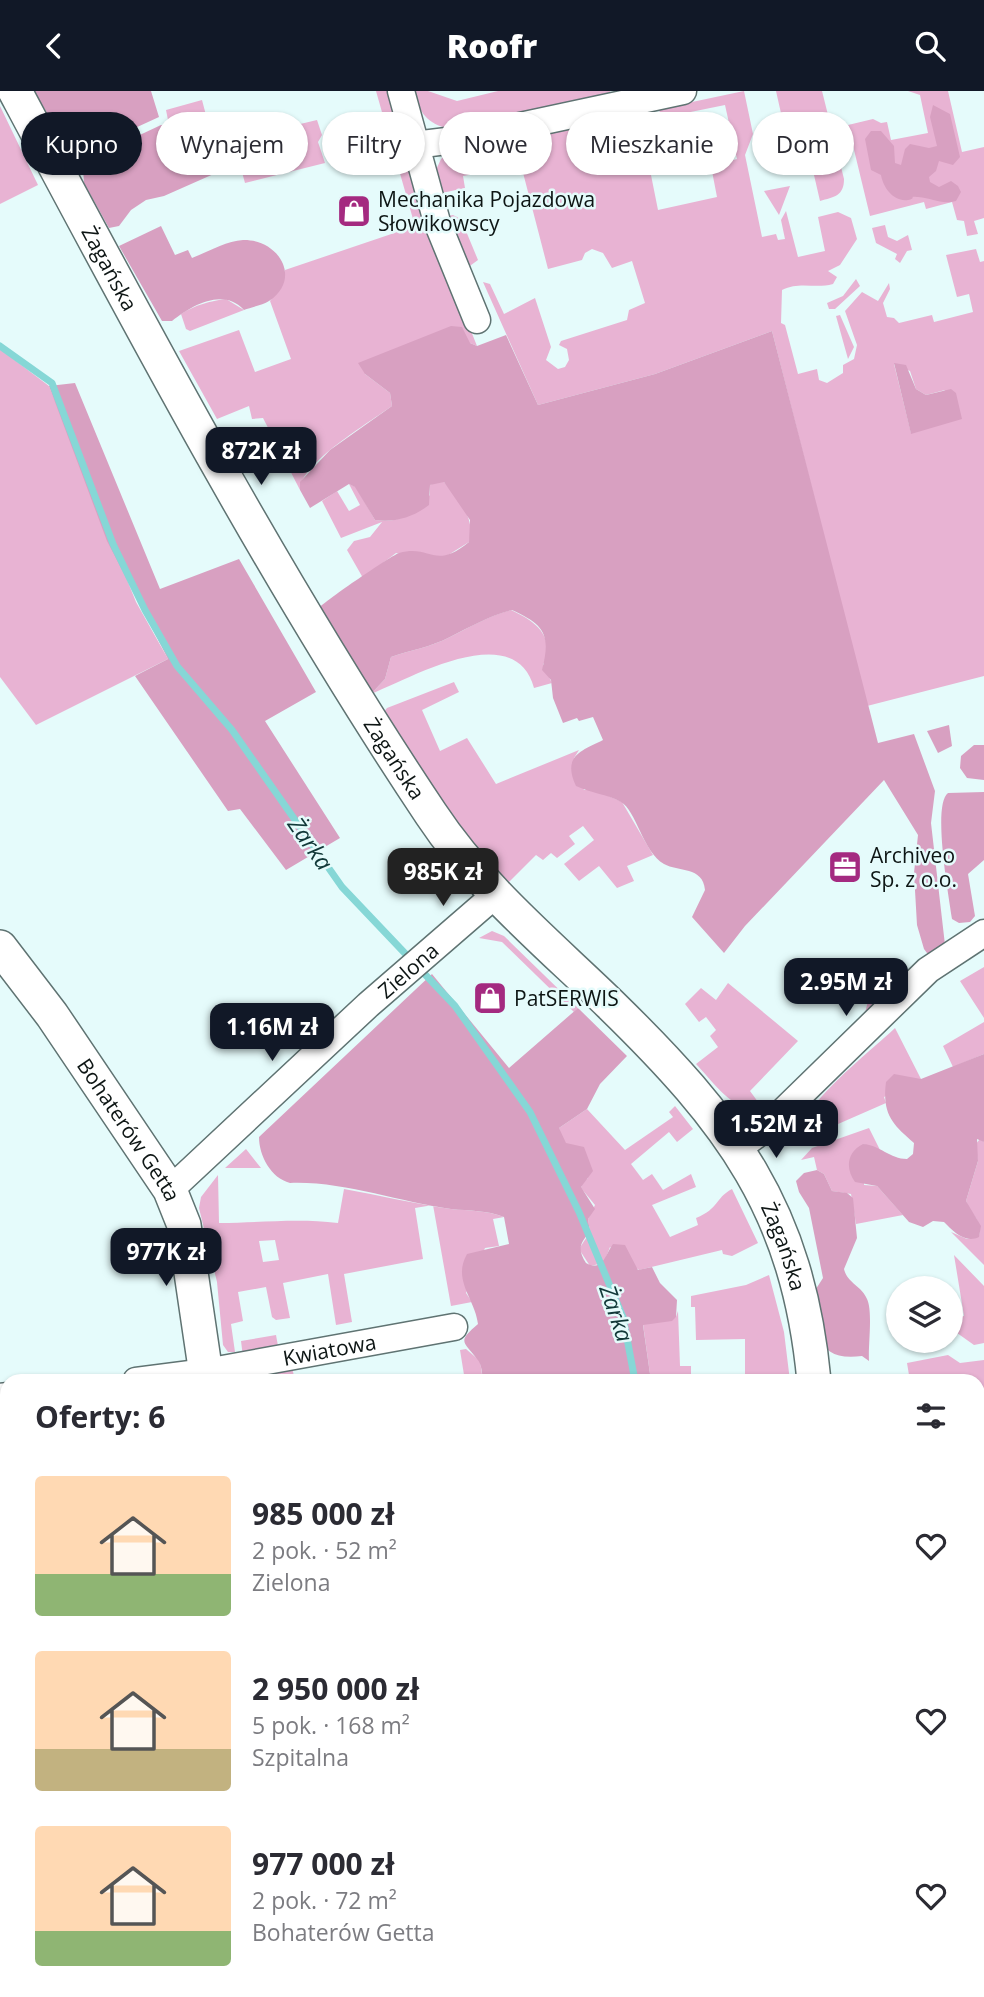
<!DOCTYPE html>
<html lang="pl">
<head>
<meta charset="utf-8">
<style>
	:root { --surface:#fff; --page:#f7f7f7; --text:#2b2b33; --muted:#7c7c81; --accent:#111827 }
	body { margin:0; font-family:"Open Sans",sans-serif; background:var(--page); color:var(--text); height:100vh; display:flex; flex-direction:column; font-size:26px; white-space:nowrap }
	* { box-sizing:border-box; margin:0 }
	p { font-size:23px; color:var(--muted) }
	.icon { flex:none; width:38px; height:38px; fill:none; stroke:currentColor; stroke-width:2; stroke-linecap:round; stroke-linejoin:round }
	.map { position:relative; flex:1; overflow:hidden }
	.drawer { position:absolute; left:0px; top:1283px; width:985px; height:625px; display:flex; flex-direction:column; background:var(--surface); border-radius:21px 21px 0 0; box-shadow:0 2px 5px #0004 }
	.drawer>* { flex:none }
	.hud { position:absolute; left:21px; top:21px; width:943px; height:63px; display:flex; gap:14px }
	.tools { position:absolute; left:886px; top:1185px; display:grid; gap:14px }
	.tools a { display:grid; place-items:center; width:77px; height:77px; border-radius:50%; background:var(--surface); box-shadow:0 2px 5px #0004; font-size:35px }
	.price { position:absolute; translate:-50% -60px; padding:0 16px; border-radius:14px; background:var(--accent); color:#fff; font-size:23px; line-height:46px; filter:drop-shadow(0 2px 4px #0008) }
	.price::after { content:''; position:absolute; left:50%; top:42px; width:21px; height:16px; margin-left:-10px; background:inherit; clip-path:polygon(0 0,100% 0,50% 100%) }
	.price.on { background:#222; color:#fff }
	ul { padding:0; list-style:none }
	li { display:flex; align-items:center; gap:21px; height:175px; padding:0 35px }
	li span { display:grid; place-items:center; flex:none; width:196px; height:140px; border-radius:7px; color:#555 }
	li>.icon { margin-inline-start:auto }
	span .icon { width:84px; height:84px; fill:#fffc; stroke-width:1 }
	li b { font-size:30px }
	h2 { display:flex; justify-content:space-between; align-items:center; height:84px; padding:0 35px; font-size:30px }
	.tag { padding:0 24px; border-radius:32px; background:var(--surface); box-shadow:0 2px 5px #0004; font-size:24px; line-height:63px }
	.tag.on { background:var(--accent); color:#fff }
	header { display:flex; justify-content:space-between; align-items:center; height:91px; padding:0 35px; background:var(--accent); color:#fff; font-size:32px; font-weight:800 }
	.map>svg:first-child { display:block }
	.green { fill:#e8b3d3; fill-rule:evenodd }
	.forest { fill:#d8a0c1 }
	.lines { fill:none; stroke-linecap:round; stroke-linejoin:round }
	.stream { stroke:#86d7d6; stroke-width:7 }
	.minor-casing { stroke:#5f7372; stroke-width:29 }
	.tertiary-casing { stroke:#5f7372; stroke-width:36 }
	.minor { stroke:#fff; stroke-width:26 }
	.tertiary { stroke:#fff; stroke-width:33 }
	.labels { text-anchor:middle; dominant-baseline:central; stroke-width:5; stroke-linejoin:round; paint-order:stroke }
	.poi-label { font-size:21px; fill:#0d1514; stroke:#e5fbfb; text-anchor:start }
	.street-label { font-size:21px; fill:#0d1514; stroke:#e5fbfb }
	.water-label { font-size:23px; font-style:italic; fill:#113838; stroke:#e5fbfb }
</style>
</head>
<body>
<header><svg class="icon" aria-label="back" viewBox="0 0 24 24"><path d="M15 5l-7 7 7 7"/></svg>Roofr<svg class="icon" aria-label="search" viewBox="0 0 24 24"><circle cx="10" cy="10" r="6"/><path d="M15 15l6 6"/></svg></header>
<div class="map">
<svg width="984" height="1906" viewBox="0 0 984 1906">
	<rect width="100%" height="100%" fill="#e5fbfb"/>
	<path class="green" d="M376,0H390L401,47L391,53Z
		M414,0H428L457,10L498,0H610L611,6L449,38C427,32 419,22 414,0Z
		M744,0L753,43L745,64L762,146L776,143L778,149L785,148L781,129L786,120L798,166L825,160L818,126L838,121L851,127L857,148L840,174L828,180L837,186L833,193C815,198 800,190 782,199L781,232L785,234L798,283L817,278L819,289L827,292L843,282V274L854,268L857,254L845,220L862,201L878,210L889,192L890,198L883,212L887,226L894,227L899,232L932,224L934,231L973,221L969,203L957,206L946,164L976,158L980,171L984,170V585L867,615L772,240L655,283L538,314L483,191L490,193L504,223L535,207L551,256L546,269L558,278L565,276L569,269L567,258L559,254L561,250L627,229L629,219L645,212L632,170L612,177L603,162L592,158L585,162L582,169L548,178L521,74L463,85L465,97L442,102L435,81L441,68L449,62L636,22L638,32L632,34L641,75L649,74L658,119L717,106L711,75L737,68L725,14L661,27L659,18ZM894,273L910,280L916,298L926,304L945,299L911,342Z
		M776,0H822L844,88C844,105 834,106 820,110L805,45L787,49Z
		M908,0H948L962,61L984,56V127L974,130L978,143L967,145L964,130L957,129L952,111L926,118L924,111L870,125L848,34L873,28L881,32L887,31L891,49L928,42L920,4Z
		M202,9L211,43L169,34L166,19Z
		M0,15L38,94L0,113Z
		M317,29L322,44L318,51L325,72L245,92L233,49Z
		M401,70H408L437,155L477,255L470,252L365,283L390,302L392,315C370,331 299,373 300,399L263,327L252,328L249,315L217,328L179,260L239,239L255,281L291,268L270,210L282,194L285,179L415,135L397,72Z
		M790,95L779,124L764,100Z
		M453,124L461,128L478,169L467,177L448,125Z
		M885,134L888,146L897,150L908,144L912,159L907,160L900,172L895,168L897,163L876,152L872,137Z
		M856,188L860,195L835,218H829L827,212L843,205Z
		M226,208L244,219L190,240L186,238L181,223C195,214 210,210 226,208Z
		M840,224L854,256L848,268L836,225Z
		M0,258L49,295L136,511L168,568L36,634L0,586Z
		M436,391H444C459,408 476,428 469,451L445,466L396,462L363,487L347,459L354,450L370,446L382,431L341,447L322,410L337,400L349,420L360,414L349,393L356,396L375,429C400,433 414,422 430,404V394Z
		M511,519C535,530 556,545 543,574L552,592L534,597C515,527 413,586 371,603L385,588L391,566C411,559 431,556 450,546C470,536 489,525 511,519Z
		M454,591L459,601L422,619L440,660L467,647L496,693L579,659L574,667L584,699L593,698L622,711L653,764L627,775L634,790L617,797L599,775L579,790L564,773L594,749L583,735L569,745L575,753L557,767L551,762L543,769L536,764L509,791C458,741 421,681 383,622L387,617Z
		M492,840L504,845L578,917L574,921L502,851L479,847Z
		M984,876V927L960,890Z
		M905,877L911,884L865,922L868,910Z
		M728,892L798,950L750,1000L761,1015C739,1029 710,987 696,973L718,956L710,945L716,939L706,926L699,931L685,913L701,897L716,909Z
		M984,931V963L953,976L943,955Z
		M895,937L921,988L884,1006L886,1012L797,1051C795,1018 871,960 895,937Z
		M675,1015L693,1038L677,1051L669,1041L631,1073L643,1089L652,1083L663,1099L691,1083L696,1096L652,1114L670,1146L698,1134L696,1127C720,1117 714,1108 732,1098L758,1152L732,1165L723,1163L722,1159L639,1179L610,1156L604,1172L590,1175L579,1158L590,1141L588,1128L595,1114L581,1097L582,1091L588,1087L560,1044L559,1037L587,1018L625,1059L673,1026L669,1021Z
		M869,1037L880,1059L863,1053L864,1094L877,1095L903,1124L856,1133L851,1103L832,1100L824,1083L817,1079L814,1066L801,1069L812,1057Z
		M980,1048L984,1051V1174L951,1141L967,1148L979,1145C982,1127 971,1125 966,1110L978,1070L975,1054Z
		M246,1058L261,1077H225Z
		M218,1084L219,1132C261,1132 296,1127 338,1132L344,1098C379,1104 415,1113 451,1118C470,1120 485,1119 504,1126L493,1128L499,1155L485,1157L466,1202L472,1211L451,1215L433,1114L415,1117L423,1168L344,1183L352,1231L336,1234L328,1183L283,1192L290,1227L276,1229L272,1226L266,1196L238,1201L243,1230L231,1233L235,1261H228L223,1254L217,1191L199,1117L201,1106ZM275,1149L279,1169L263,1171L259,1150Z
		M954,1164L984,1195V1252L974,1254L950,1237V1227L964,1225Z
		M769,1184L784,1241L790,1290H745V1248L696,1249L695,1216H691V1205L746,1194Z
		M678,1220L680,1275H691V1290H651L643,1233L676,1226Z
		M276,1244L278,1255L243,1266L241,1250Z
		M466,1258L480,1270L483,1290H465L460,1259Z
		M948,1264L960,1272L984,1269V1409L978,1411V1290H910L907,1272Z
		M292,1276L295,1290H252L255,1282Z
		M7,1614V1666L0,1667V1621Z"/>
	<path class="forest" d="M34,0H151L159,26L135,37L77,72Z
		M933,14L950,23L960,66L953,74L939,70L936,80L929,86L930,91L939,96L951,90L958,95L961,101L956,110C941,114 933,107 918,106C907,105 918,107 908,109C893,111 883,96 881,84L871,79L865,48L871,40H881L894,55L895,72L901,74L905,58L910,53L929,57L937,55L930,26Z
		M161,34H178L211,43L215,54L223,52L229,72L225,78L164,105L146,109L131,119L119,135L109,137L84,92L83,78L127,50Z
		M161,135L175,164L188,159L192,167C208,161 226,150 243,149C278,148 303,187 269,210C263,214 251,216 244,219C223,196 191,215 172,230H162L119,155Z
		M451,235L462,236L470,252L477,255L506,244L538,314L655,283L772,240L878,652L914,643L935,700L931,732L945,854L930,866L924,858L917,834L914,782L918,744L884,689L745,835L724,862L692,826L705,799C703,775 678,781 664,773C643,761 636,719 621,711C607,703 590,702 576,695C562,665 581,660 603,649L593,626L579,630L577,627L563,632L553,607L551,589L542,579C551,544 545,534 512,519C489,525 470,536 450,546C431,556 411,559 391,566L385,588L371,603L319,517C325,510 392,464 399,462C432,453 433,480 469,451L470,429L444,391L430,394L429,414C414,426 394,432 375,429L355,396L349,393L310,417L300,399V391L330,359L392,315L390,302L365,283L358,272Z
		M894,272L906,274L916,298L926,304L951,298L956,302L962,328L911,343Z
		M75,292L160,498L239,468L316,601L265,630L340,747L286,779L240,718L228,720L135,585L168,568L107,450L49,295Z
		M949,634L952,655L938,662L927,640Z
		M974,654H984V689L967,687L960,677L961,665Z
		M984,701V769L968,783L975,825L970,831L959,832L952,828C949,806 932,714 948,702Z
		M432,883L509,977L578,917L627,965L600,993L587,1018L559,1037L566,1052L584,1056L593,1080L581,1096L595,1118L588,1128L590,1141C580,1152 577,1158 586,1172C603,1181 605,1164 613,1153L625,1154L638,1179L652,1176L660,1192L677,1209L676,1226L672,1230L643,1234L651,1290H483C482,1283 482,1273 477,1268C463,1250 457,1251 478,1233C475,1208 452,1189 467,1163L509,1153L504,1126C486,1119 470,1120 451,1118C398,1111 344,1090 290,1092C271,1087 259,1065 259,1046Z
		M984,963V1051L977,1048L978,1070L966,1110L981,1135L979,1146C965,1153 953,1140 944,1131L933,1130L923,1136L909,1131L877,1095L855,1091C845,1077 847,1061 863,1053C880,1054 890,1068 907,1068L913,1063L914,1052C892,1033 882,1023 886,991L894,983L921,988Z
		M817,1079L824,1083L832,1100L847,1102L853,1107L857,1147L844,1178C847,1192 862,1195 867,1208C873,1221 868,1253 869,1270L862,1265C815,1271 817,1241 812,1204L823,1187L809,1117L799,1101L796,1090L804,1082Z
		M984,1409V1830L978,1828V1411Z
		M7,1554V1614L0,1621V1555Z
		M632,1900L721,1901L722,1906H627Z
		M736,1901H811L812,1906H737Z"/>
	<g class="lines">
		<path class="stream" d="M0,255L52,292L113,453L145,519L177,575L232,639L342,796L455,915L530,1021L579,1121L623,1226L635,1290"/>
		<g class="minor-casing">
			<g id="minor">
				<path d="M401,0L437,131L477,229"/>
				<path d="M414,54L455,49L683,0"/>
				<path d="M737,1058L766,1037L928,879L984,842"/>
				<path id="s1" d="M170,1099L368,914L495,804"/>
				<path id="s2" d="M136,1290L206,1281L454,1236"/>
				<path d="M0,1306L7,1305"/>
				<path d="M413,1906L434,1900"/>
				<path d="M468,1906L475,1900"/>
			</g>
		</g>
		<g class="tertiary-casing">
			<g id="tertiary">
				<path id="s3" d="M15,0C146,246 276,491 431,723C480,797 547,852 610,913C730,1030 798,1118 814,1290"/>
				<path id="s4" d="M0,856L52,924L170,1099L184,1134L207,1290"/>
				<path d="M382,1900L384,1906"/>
				<path d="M833,1900L834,1906"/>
			</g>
		</g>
		<use href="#minor" class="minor"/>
		<use href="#tertiary" class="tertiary"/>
	</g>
	<defs>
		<g id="shop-square" transform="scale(1.75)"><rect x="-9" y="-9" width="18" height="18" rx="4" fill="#a42a80" stroke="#e5fbfb"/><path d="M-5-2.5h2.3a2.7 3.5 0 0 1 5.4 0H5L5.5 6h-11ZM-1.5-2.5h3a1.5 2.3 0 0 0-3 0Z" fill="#fff"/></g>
		<g id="office-square" transform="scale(1.75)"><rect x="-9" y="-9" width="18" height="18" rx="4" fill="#a42a80" stroke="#e5fbfb"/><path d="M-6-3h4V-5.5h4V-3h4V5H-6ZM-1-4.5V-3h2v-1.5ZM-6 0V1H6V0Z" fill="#fff"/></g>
	</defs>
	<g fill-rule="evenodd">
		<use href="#shop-square" x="354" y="120"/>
		<use href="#office-square" x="845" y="776"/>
		<use href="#shop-square" x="490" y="907"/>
	</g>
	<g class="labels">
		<g class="poi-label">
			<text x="378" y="108">Mechanika Pojazdowa<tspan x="378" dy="24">Słowikowscy</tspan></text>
			<text x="870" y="764">Archiveo<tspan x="870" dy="24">Sp. z o.o.</tspan></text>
			<text x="514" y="907">PatSERWIS</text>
		</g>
		<g class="street-label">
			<text stroke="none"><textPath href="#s3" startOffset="201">Żagańska</textPath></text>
			<text stroke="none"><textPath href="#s3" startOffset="768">Żagańska</textPath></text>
			<text stroke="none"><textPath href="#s1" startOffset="324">Zielona</textPath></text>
			<text stroke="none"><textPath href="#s4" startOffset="224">Bohaterów Getta</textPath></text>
			<text stroke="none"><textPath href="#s3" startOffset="1398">Żagańska</textPath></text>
			<text stroke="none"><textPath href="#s2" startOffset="196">Kwiatowa</textPath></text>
		</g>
		<g class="water-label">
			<text transform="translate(311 752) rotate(55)">Żarka</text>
			<text transform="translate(617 1222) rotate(71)">Żarka</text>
		</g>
	</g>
</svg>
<div class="tools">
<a><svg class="icon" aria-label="layers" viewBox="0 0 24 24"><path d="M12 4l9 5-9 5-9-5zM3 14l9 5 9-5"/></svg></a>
</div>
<b class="price" style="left:261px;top:396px">872K zł</b>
<b class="price on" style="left:443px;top:817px">985K zł</b>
<b class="price" style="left:846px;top:927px">2.95M zł</b>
<b class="price" style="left:272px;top:972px">1.16M zł</b>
<b class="price" style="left:776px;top:1069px">1.52M zł</b>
<b class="price" style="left:166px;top:1197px">977K zł</b>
<div class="hud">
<a class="tag on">Kupno</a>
<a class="tag">Wynajem</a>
<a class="tag">Filtry</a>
<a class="tag">Nowe</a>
<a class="tag">Mieszkanie</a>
<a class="tag">Dom</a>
</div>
<section class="drawer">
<h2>Oferty: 6<svg class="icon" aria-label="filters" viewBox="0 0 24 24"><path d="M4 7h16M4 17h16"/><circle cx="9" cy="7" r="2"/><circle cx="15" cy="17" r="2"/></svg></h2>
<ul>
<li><span style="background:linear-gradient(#ffd9b3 70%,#8fb573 0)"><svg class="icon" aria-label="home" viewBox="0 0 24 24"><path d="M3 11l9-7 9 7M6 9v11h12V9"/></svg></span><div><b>985 000 zł</b><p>2 pok. · 52 m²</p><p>Zielona</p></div><svg class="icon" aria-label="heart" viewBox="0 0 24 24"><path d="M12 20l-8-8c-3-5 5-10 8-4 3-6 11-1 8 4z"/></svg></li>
<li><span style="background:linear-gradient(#ffd9b3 70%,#c2b280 0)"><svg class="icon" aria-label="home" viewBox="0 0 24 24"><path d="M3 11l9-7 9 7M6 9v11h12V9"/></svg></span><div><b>2 950 000 zł</b><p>5 pok. · 168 m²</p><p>Szpitalna</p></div><svg class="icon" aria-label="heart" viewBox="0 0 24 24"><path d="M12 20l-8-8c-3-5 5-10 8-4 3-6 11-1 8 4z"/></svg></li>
<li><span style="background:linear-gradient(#ffd9b3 75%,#8fb573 0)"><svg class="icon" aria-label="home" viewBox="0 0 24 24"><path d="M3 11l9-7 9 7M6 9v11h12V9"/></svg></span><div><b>977 000 zł</b><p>2 pok. · 72 m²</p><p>Bohaterów Getta</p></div><svg class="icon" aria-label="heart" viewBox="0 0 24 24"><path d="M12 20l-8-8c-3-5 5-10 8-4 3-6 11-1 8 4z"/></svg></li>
</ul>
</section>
</div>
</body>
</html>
